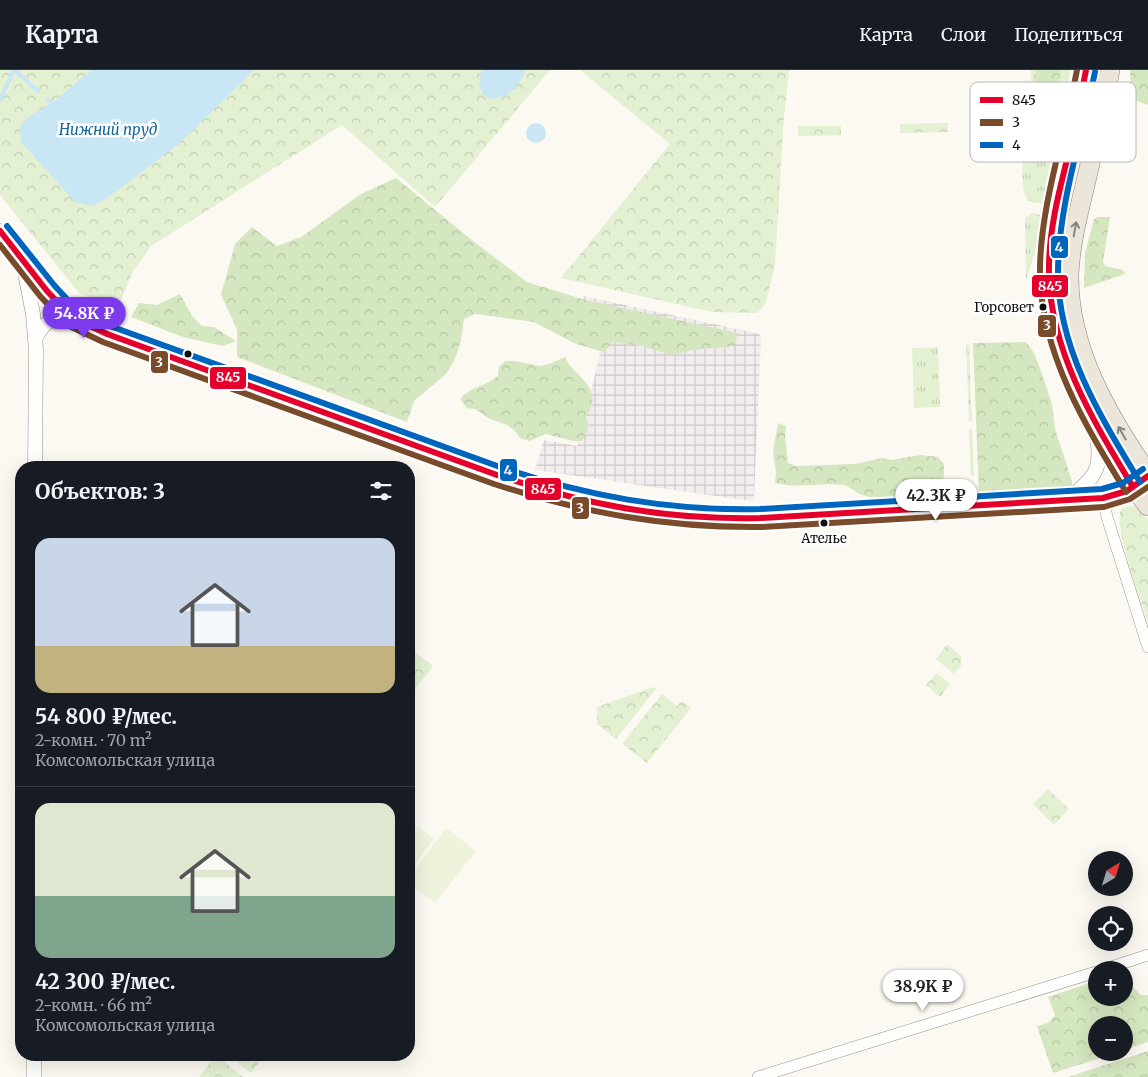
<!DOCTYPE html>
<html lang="ru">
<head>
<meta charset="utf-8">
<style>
	:root { --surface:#171b24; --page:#242831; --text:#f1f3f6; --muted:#9ea1a6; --line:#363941; --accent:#7c3aed }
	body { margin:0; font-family:Merriweather,serif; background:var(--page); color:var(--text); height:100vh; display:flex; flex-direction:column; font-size:19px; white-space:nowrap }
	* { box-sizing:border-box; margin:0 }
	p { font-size:16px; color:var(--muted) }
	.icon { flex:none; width:28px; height:28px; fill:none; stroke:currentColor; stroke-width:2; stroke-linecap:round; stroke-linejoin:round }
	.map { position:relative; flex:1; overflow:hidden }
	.details { position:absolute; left:15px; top:391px; width:400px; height:600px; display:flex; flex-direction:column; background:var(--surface); border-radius:20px; box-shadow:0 5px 20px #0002 }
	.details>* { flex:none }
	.needle { width:32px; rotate:38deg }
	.fabs { position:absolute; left:1088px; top:781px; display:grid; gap:10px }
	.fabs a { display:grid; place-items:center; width:45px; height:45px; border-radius:50%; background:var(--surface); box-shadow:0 5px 20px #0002; font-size:25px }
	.price { position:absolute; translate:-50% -42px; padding:0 11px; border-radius:18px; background:#fff; color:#222; font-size:16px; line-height:32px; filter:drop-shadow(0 1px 2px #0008) }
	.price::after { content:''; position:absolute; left:50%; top:30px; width:15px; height:11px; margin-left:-8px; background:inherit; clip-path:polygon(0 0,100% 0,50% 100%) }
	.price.on { background:var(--accent); color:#fff }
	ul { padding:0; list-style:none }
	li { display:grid; align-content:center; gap:10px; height:265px; padding:0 20px }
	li+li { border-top:1px solid var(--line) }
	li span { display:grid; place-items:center; height:155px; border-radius:15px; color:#555 }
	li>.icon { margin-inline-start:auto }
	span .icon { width:90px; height:90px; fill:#fffc; stroke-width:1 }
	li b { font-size:21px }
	h2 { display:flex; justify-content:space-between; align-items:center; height:60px; padding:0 20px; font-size:21px }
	header { display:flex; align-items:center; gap:30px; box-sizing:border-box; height:70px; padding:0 25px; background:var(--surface); border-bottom:1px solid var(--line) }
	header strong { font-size:24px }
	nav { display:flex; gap:28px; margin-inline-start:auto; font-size:18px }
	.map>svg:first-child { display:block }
	.industrial { fill:url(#industrial-grid) }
	.grass { fill:url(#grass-tufts) }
	.forest { fill:url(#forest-crowns) }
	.park { fill:url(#park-crowns) }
	.pitch { fill:#eef4db }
	.water { fill:#c9e6f4 }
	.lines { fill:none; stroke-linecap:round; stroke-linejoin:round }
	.stream { stroke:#c9e6f4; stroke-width:4 }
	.minor-casing { stroke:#949390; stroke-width:12 }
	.tertiary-casing { stroke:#949390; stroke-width:15 }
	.primary-casing { stroke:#81817d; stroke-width:20 }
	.minor { stroke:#fefefd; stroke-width:11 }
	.tertiary { stroke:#fefefd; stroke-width:14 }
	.primary { stroke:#ebe6d9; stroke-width:19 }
	.bus-1-casing { stroke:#fff; stroke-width:10 }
	.bus-2-casing { stroke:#fff; stroke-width:10 }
	.bus-3-casing { stroke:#fff; stroke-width:10 }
	.bus-1 { stroke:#e4002b; stroke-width:6 }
	.bus-2 { stroke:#7a4b2a; stroke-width:6 }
	.bus-3 { stroke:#0065bd; stroke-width:6 }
	.oneway { stroke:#87847d }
	.bus-dot { fill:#0d0d0d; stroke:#fff; stroke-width:2 }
	.labels { text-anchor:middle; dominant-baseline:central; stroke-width:5; stroke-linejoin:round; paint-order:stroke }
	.bus-label { font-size:13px; fill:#0d0d0d; stroke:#fff; text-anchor:end }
	.water-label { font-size:15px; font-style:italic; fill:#18669c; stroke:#fff }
	.key { fill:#fff; stroke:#b6b6b6; stroke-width:1 }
	.key-label { font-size:14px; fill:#0d0d0d }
	.line-badge { stroke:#fff; stroke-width:2 }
	.badge-label { font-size:14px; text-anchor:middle; font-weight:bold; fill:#fff }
</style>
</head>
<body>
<header>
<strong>Карта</strong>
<nav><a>Карта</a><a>Слои</a><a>Поделиться</a></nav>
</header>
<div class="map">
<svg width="1148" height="1007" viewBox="0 0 1148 1007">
	<defs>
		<pattern id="industrial-grid" width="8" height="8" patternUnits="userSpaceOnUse" patternTransform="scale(1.25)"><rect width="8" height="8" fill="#f2ecee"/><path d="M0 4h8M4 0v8" fill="none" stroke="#cec9cb"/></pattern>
		<pattern id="grass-tufts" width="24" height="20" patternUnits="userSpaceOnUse" patternTransform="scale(1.25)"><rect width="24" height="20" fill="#e4f0d2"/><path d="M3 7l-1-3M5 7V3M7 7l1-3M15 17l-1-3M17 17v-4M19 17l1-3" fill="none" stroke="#c2cdb3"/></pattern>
		<pattern id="forest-crowns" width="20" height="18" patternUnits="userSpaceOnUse" patternTransform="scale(1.25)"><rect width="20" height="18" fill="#d5e7c0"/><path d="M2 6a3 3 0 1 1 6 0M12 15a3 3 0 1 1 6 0" fill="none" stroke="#b6c5a4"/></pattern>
		<pattern id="park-crowns" width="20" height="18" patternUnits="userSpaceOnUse" patternTransform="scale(1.25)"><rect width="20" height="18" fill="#e4f0d2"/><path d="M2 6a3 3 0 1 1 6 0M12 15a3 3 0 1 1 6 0" fill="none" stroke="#c2cdb3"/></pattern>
	</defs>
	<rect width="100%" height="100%" fill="#fbf9f1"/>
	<path class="industrial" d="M583,226L751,262L759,264L761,267L754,428L751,431L535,400L544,370L577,376L600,284Z"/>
	<path class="grass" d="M1031,0H1070C1066,31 1067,44 1031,37Z
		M1029,59C1065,61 1047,111 1043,132L1040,133C1036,133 1032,133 1028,130C1020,123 1023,93 1023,82H1029Z
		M1032,143L1041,145L1037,177L1026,210L1025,148Z
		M966,275H969L972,351H969Z
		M938,277L940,337L914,338L912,278Z
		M969,359H972L974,406H971Z"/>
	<path class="forest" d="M1036,0H1061L1052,30C1032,32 1031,15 1036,0Z
		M1130,0H1148V35L1131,29Z
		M396,108L473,171L527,212L582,229L738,263L734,276L693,280L672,285L642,276L613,272L604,282L576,274L534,252L475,244L464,249L461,271L454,291L446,304L414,331L407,352L237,287V259L221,225L235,174L252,157L277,176L301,167L361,124Z
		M1098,147H1110L1103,192L1105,196L1123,200L1125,204L1084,218L1085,183L1094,149Z
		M180,224L192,246L202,256L214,257L236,271L223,276L183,267L131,247L139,233L157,235Z
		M1026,272L1034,283L1041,301L1052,334L1055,359L1072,411V417L979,424L973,273Z
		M565,287C571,303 596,313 592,333C591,338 588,343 586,347C590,357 588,362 582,371H573L546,364L529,371L520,368L515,361L507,355L490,349L475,339L467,338L460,329C470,317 486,316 498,306L499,297L505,291H515L540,296L549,294Z
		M778,353L786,356L785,365L788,393L797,396L855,394L882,388L891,390L920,385L938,387L944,394C944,400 945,408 941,413C932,427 880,430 865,426C857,424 851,417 844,415C821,412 798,419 775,413L776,403L773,382Z
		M1124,904L1134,918L1141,925H1148V972L1124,980V955H1096V982L1116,983L1053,1003L1037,956L1048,953L1055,945L1048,927L1096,911V928H1124Z
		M1148,981V1007H1068Z"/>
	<path class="park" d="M0,0H550L435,137L342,55L151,176L132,203L118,238L79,223L0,125Z
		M580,0H789L784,47L775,194L766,233L757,243L712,242L561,208L670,74Z
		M948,53V62L900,63V54Z
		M841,56V65L798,66V56Z
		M1129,436L1136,437L1148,449V552C1141,530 1113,458 1121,439Z
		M947,574L961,586V596L954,604L936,589Z
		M416,583L433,596L409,627V592Z
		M937,603L950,614L940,627L926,615Z
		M653,617L656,619L616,669L597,654V637Z
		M662,624L677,636L682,631L691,638L647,693L622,674Z
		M1048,719L1069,739L1054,755L1033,734Z
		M216,985L243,1007H199Z
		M228,985H265L251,1003Z"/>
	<path class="pitch" d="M418,757L434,769L409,802V769Z
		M446,758L476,781L435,833L409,813V807Z"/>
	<path class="water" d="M91,0H254L180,73L106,129L91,136L75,132L21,72L20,55L31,45L52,33Z
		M482,0H525C517,32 470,44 482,0Z
		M526 63a10 10 0 1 1 20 0a10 10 0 1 1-20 0Z"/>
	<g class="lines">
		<path class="stream" d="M14,0L38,21
			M47,29L52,33
			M0,30L14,0"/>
		<g class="minor-casing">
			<path id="minor" d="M1103,428L1107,447L1148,577
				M1102,900L1148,885
				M758,1007L1096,902"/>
		</g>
		<g class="tertiary-casing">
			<path id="tertiary" d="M0,161L47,221L73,248L107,264C193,295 280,326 366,357C435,382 505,412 577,429C636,444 699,450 760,448L1103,428L1127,421L1148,406
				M23,193L33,244L36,279L35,398
				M35,270C42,253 55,244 73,248
				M1068,428C1100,406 1102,395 1096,358
				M34,985V1007"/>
		</g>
		<g class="primary-casing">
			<path id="primary" d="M1086,0L1055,143L1050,183V227L1061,275L1069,300L1113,384L1133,417L1148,436
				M1110,0C1103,39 1094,77 1085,115C1078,145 1070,175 1069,205C1068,278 1108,346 1148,404"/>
		</g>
		<use href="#minor" class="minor"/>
		<use href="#tertiary" class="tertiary"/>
		<use href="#primary" class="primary"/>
		<g class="bus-1-casing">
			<path id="bus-1" d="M1086,0C1081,27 1075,54 1069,82C1059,121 1048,163 1049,205C1051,283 1094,352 1133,417
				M0,161L47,221L73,248L107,264L497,405C586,435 666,450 760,448L1103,428L1127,421L1148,406"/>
		</g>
		<g class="bus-2-casing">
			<path id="bus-2" d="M1077,0C1065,64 1039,140 1040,205C1042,285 1085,355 1126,422
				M0,175L40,226L67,255L103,272L494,414C583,443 667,458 761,457L1104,437L1130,429L1148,417"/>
		</g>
		<g class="bus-3-casing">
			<path id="bus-3" d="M1095,2C1082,66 1058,137 1058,203C1058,280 1102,349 1140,412
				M7,156L54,215L78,241L110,256L500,397C586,426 668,441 760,439L1102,419L1123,413L1143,399"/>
		</g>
		<use href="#bus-1" class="bus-1"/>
		<use href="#bus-2" class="bus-2"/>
		<use href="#bus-3" class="bus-3"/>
	</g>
	<defs><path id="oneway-shaft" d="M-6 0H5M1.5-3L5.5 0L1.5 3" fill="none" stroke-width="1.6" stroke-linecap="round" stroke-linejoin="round" transform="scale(1.25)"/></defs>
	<g class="oneway">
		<use href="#oneway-shaft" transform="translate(1075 159) rotate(-80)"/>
		<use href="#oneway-shaft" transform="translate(1122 363) rotate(-120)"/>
	</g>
	<g class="bus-dot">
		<circle cx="1043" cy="237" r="4.5"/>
		<circle cx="188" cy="284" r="4.5"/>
		<circle cx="824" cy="453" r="4.5"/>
	</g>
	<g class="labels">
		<g class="bus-label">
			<text x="1034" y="237">Горсовет</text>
			<text x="824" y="468" text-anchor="middle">Ателье</text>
		</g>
		<g class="water-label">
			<text x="108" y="59">Нижний пруд</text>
		</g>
	</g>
	<rect x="970" y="12" width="166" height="80" rx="8" class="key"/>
	<rect x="980" y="27" width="23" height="6" fill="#e4002b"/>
	<rect x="980" y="49" width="23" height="7" fill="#7a4b2a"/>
	<rect x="980" y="72" width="23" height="6" fill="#0065bd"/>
	<g class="key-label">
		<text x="1012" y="35">845</text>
		<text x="1012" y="57">3</text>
		<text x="1012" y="80">4</text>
	</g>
	<g class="line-badge">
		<rect x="1050" y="165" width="19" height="24" rx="5" fill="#0065bd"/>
		<rect x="1031" y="204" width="38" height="24" rx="5" fill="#e4002b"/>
		<rect x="1037" y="244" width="20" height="24" rx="5" fill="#7a4b2a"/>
		<rect x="150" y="280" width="19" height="24" rx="5" fill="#7a4b2a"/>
		<rect x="209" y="296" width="38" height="24" rx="5" fill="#e4002b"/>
		<rect x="499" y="388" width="19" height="24" rx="5" fill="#0065bd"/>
		<rect x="524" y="407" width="38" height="24" rx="5" fill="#e4002b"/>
		<rect x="571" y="426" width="19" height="24" rx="5" fill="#7a4b2a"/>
	</g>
	<g class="badge-label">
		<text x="1059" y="182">4</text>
		<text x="1050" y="221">845</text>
		<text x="1047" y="260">3</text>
		<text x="159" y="297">3</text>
		<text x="228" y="312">845</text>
		<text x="508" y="405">4</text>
		<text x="543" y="424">845</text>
		<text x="580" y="443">3</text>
	</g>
</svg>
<div class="fabs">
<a><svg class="needle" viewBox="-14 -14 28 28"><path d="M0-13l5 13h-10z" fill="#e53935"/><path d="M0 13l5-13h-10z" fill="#9ea1a6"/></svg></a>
<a><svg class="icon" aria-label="locate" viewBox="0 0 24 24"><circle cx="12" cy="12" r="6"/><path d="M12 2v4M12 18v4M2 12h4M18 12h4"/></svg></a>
<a>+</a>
<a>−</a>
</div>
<b class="price on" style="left:84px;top:269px">54.8K ₽</b>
<b class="price" style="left:936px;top:451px">42.3K ₽</b>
<b class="price" style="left:923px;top:942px">38.9K ₽</b>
<section class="details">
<h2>Объектов: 3<svg class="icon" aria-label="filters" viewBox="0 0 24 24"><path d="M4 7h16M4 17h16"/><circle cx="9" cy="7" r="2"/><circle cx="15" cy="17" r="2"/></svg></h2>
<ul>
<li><span style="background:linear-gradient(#c9d6e8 70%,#c2b280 0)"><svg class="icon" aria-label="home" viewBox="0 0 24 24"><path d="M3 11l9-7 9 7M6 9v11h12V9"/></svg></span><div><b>54 800 ₽/мес.</b><p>2-комн. · 70 m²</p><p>Комсомольская улица</p></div></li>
<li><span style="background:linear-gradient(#dfe7d0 60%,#7fa58c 0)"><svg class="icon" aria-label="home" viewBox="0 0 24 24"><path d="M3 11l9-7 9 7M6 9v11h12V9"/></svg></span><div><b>42 300 ₽/мес.</b><p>2-комн. · 66 m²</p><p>Комсомольская улица</p></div></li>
</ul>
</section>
</div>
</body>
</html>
